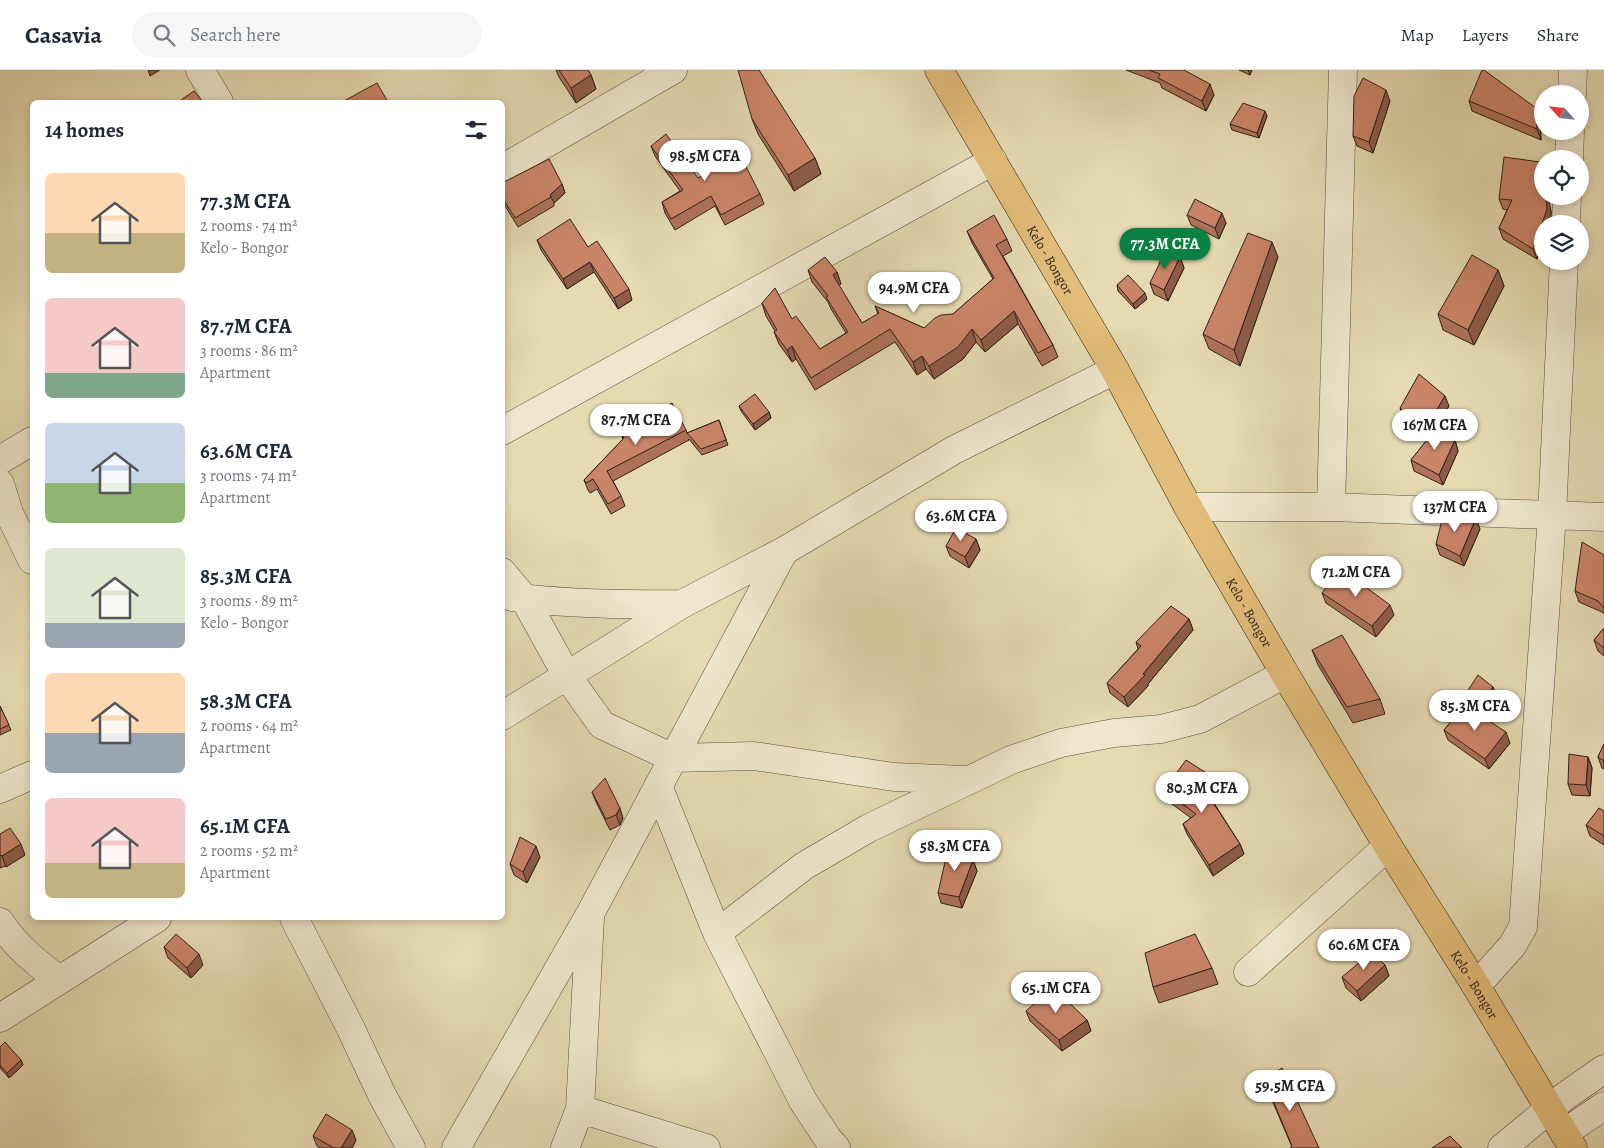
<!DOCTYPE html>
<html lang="en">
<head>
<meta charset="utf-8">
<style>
	:root { --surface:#fff; --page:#f6f6f7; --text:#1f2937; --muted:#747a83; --line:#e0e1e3; --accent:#0b8043 }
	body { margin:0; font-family:Alegreya,serif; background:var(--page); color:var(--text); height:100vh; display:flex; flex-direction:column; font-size:19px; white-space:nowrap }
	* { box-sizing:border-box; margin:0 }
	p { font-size:16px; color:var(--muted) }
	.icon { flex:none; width:28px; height:28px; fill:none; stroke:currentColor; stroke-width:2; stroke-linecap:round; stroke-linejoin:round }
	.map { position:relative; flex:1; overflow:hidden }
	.details { position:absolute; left:30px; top:30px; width:475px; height:820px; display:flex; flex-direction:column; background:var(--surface); border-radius:8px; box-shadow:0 2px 8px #0003 }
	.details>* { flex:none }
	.needle { width:32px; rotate:297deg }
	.fabs { position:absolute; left:1534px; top:15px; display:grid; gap:10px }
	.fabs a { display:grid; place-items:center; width:55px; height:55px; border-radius:50%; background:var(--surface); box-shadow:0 2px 8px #0003; font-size:25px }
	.price { position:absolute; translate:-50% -42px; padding:0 11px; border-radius:18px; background:#fff; color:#222; font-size:16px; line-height:32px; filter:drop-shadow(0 1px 2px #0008) }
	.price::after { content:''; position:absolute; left:50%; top:30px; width:15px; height:11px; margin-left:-8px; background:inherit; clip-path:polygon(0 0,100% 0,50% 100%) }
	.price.active { background:var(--accent); color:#fff }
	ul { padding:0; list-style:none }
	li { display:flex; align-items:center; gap:15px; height:125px; padding:0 15px }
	li span { display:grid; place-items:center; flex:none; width:140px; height:100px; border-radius:8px; color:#555 }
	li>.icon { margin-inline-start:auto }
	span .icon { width:60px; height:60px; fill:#fffc; stroke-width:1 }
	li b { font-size:21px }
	h2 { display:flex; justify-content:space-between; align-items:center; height:60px; padding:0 15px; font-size:21px }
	header { display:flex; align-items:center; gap:30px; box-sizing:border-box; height:70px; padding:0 25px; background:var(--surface); border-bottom:1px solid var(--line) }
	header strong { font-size:24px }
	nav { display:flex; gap:28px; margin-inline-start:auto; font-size:18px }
	.search { width:350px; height:45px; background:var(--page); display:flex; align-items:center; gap:12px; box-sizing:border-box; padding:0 18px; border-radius:28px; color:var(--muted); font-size:19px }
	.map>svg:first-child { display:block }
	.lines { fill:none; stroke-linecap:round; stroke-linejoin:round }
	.minor-casing { stroke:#5d4f41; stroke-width:29 }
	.highway-casing { stroke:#30211b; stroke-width:29 }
	.minor { stroke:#eee7cd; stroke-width:28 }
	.highway { stroke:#e2bd79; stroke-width:28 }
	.wall { fill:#ae7259; stroke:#30211b }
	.shaded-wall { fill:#8d5c49; stroke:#30211b }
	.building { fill:#ca8468; stroke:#30211b }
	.labels { text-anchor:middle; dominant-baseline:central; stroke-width:4; stroke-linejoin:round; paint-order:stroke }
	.street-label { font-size:14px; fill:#30211b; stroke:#eee7cd }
</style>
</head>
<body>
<header>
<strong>Casavia</strong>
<div class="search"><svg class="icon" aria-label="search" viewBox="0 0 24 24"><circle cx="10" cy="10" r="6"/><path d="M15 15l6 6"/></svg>Search here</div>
<nav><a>Map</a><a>Layers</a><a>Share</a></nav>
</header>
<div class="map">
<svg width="1604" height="1078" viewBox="0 0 1604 1078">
	<rect width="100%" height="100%" fill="#e5dab2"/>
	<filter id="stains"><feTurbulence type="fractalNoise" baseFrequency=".004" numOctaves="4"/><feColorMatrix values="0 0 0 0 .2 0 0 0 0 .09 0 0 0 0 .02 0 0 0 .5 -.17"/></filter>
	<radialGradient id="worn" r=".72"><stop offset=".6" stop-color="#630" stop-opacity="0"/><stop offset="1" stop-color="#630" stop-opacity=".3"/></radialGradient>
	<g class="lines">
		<g class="minor-casing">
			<path id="minor" d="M200,0L219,32
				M1572,24L1573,0
				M1569,89L1570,61
				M502,99L673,0
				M1566,154L1567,126
				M502,361L993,91
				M0,390L32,371
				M0,414L9,443L32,490
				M1188,437H1331L1604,447
				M1331,437L1343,0
				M502,502L524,528L567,606L602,655L673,688L754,686L894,707L964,710
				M512,527C568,534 624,535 681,534
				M502,646L682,534L784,481L954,380L1115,300
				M658,716L717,863L803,1031L828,1069L836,1078
				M0,719L32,705
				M294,848L351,959L382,1025L411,1078
				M0,852C15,876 37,893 59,910
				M717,863L804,796L869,758L1011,690L1061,673L1114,663L1161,659L1200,649L1285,604
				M1248,902L1388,776
				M1476,916L1512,876L1523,857L1552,445L1564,191
				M0,948L157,848
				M580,1039L706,1078
				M1564,1063L1604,1036
				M456,1078L590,844L784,481
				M565,1078L580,1039L590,848
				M1502,1078L1564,1027L1604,999"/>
		</g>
		<g class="highway-casing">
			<g id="highway">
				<path id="s1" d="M939,0L1115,300L1188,437L1285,604L1388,776L1476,916L1573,1078"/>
			</g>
		</g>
		<use href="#minor" class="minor"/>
		<use href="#highway" class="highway"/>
	</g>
	<path class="wall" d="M556,0H588L591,5L596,19L576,33L559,7Z
		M1126,0H1184L1214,25L1206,41L1162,18L1160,13Z
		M1239,0H1252L1250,5Z
		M1390,31L1373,83L1357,76L1353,66Z
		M1469,31L1540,49L1541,70L1472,41Z
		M1267,46L1259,68L1232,60L1230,54Z
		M752,49L815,88L821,104L794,121L758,64Z
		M651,76L698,108L760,124L764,134L725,155L715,136L675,160L665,143L662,132L680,121L655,86Z
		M1540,92L1542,100V126L1551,141V149L1549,154H1542L1537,189L1503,169L1499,158L1507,140L1503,139L1499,129Z
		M502,113L562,114L565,123L554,133V136L518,157L502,131Z
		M1187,145L1226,153L1219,169L1191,155Z
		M967,161L1007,169L1012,181L1003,186L1053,275L1058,287L1042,296L1018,254L985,282L976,272L963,289L934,309L926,299L917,305L895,272L815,320L796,289L792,292L779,274L774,262L775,261L766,246L762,233L792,249L820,279L846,263L831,239L828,232L812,212L808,200L837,202L841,214L839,216L862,253L878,244L875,236L924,258L953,244L993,209L972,173Z
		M537,170L588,177L632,230L618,239L594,202L567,219L541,180Z
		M1180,187L1184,198L1168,231L1154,224L1150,213Z
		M1278,187L1240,296L1209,279L1203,264Z
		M1498,200L1504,216L1474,275L1443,260L1438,244Z
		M1117,215L1147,229L1135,239L1118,221Z
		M739,336L769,342L771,348L755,360L741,341Z
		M1449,336L1433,362L1455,370L1458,381L1443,415L1414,401L1411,390L1427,370L1404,349L1400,338Z
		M719,350L728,375L702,385L689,369V370L613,411L621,426L625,436L611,444L597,419L590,423L588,420L584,410L623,369L620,361L686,360L687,363Z
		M1480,459L1464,496L1440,485L1436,474Z
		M976,469L980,480L969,498L950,486L946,476Z
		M1604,485V544L1602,542L1579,532L1575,521Z
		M1322,523L1394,545L1376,567L1326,533Z
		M1189,549L1193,560L1148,614V616L1128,637L1110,623L1107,613L1138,579L1136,572Z
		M1604,558V586L1598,581L1594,570Z
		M1312,580L1380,629L1385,644L1353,653L1318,595Z
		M1493,617L1497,627L1484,647L1510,673L1489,699L1448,670L1444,660L1463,638L1461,631Z
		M0,636L11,660L0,665Z
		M1604,674V699L1602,698L1598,687Z
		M1588,687L1592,698L1590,726L1572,725L1568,714Z
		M1212,715L1207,722L1240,774L1244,784L1213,806L1187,764L1183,754L1191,748L1168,731L1164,720Z
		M592,722L623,748L620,755L610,760L596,732Z
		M1604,741V775L1590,766L1586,755Z
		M0,764L25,785L6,797L5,796L0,798Z
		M540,787L527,813L514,805L510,794Z
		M973,790L977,801L962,838L941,833L938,823Z
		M164,877L203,895L191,908L168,888Z
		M1385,895L1389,906L1361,931L1346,918L1342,907Z
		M1212,898L1218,914L1159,933L1153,917Z
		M1026,941L1087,950L1091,961L1062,981L1030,951Z
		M0,977L21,990L23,995L9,1008L0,998Z
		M1264,1009L1319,1078L1292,1077L1269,1023Z
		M313,1066L356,1070L352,1078H320L317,1076Z"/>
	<path class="shaded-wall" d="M148,0H160L150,6Z
		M1248,0H1252L1250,5Z
		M591,5L596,19L576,33L571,18Z
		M1210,14L1214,25L1206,41L1202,31Z
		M1386,20L1390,31L1373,83L1369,72Z
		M1536,38L1540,49L1541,70L1537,59Z
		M1265,41L1267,46L1259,68L1257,63Z
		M815,88L821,104L794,121L788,105Z
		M562,114L565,123L554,133L550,125Z
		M1546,126H1548L1551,141V149L1549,154H1542V173L1537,189L1533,179Z
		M1222,143L1226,153L1219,169L1215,158Z
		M1272,172L1278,187L1240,296L1234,280Z
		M1180,187L1184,198L1168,231L1164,220Z
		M590,192L594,202L567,219L563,209Z
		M1498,200L1504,216L1474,275L1468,260Z
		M837,202L841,214L837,218L833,205Z
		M629,219L632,230L618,239L614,228Z
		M1145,223L1147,229L1135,239L1133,234Z
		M1014,241L1018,254L985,282L981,270Z
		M972,259L976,272L963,289L934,309L929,296Z
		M792,276L796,289L792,292L787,280Z
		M922,286L926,299L917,305L913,292Z
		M1445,326L1449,336L1428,372L1424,361Z
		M769,342L771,348L755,360L753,354Z
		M1455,370L1458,381L1443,415L1439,405Z
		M1476,448L1480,459L1464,496L1460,486Z
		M976,469L980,480L969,498L965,487Z
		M1390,535L1394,545L1376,567L1372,556Z
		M1189,549L1193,560L1148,614V616L1128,637L1124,627Z
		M1493,617L1497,627L1480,653L1476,642Z
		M1506,662L1510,673L1489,699L1485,689Z
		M1588,687L1592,698L1590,726L1586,715Z
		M1208,704L1212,715L1205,724L1201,714Z
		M620,738L623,748L620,755L616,745Z
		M21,774L25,785L6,797L2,786Z
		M1240,774L1244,784L1213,806L1209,795Z
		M536,776L540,787L527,813L523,802Z
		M973,790L977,801L962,838L959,827Z
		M199,884L203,895L191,908L187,898Z
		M1385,895L1389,906L1361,931L1357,921Z
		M1087,950L1091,961L1062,981L1059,970Z
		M21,990L23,995L9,1008L7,1003Z
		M352,1060L356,1070L352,1078H341Z"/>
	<path class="building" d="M559,0H588L591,5L571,18Z
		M738,0H759L815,88L788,105L752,49Z
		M1149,0H1184L1210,14L1202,31L1158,8L1160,4Z
		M1482,0H1484L1536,38L1537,59L1469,31Z
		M1363,8L1386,20L1369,72L1353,66L1354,26Z
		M377,13L388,32H342Z
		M194,21L203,32H178Z
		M1243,33L1265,41L1257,63L1230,54Z
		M666,64L698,108L740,85L760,124L721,145L711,126L671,149L662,132L683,120L651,76Z
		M1504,87L1540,92L1542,106V126H1546L1547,139L1533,179L1499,158L1512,130L1499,129Z
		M549,89L562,114L550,125L551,127L515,148L502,127V113Z
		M1195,129L1222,143L1215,158L1187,145Z
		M994,145L1007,169L996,175L1053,275L1038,283L1014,241L981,270L972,259L958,277L929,296L922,286L913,292L890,259L811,308L792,276L787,280L774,262L777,260L762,233L775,218L792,249L796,246L820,279L848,262L826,227L828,226L808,200L825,187L837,202L833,205L862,253L879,243L875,236L924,258L935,248L941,245L953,244L994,208L967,161Z
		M570,149L588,177L597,171L629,219L614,228L590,192L563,209L537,170Z
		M1248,163L1272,172L1234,280L1203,264Z
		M1166,180L1180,187L1164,220L1150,213Z
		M1472,185L1498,200L1468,260L1438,244Z
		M1128,205L1145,223L1133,234L1117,215Z
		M1419,304L1445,326L1424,361L1400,338Z
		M755,324L769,342L753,354L739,336Z
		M672,333L686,360L607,401L621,426L608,434L593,409L586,413L584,410L624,368L620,361Z
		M719,350L726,370L701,379L687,363Z
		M1437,357L1455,370L1439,405L1411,390Z
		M1443,446L1476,448L1460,486L1436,474Z
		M956,458L976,469L965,487L946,476Z
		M1582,472L1604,485V538L1598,531L1575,521Z
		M1340,498L1390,535L1372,556L1322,523Z
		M1171,536L1189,549L1143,604L1145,605L1124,627L1107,613L1141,576L1136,572Z
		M1604,558V578L1594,570Z
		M1342,565L1380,629L1347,637L1312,580Z
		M1478,605L1493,617L1476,642L1461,631Z
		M1465,635L1506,662L1485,689L1444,660Z
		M0,636L9,655L0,659Z
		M1604,674V691L1598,687Z
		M1569,684L1588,687L1586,715L1568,714Z
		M1186,690L1208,704L1201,714L1240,774L1209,795L1183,754L1196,744L1164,720Z
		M605,708L620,738L616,745L606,749L592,722Z
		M1599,738L1604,741V766L1586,755Z
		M10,758L21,774L2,786L1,785L0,786V764Z
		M520,767L536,776L523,802L510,794Z
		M949,774L973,790L959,827L938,823Z
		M176,864L199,884L187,898L164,877Z
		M1195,864L1212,898L1153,917L1145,883Z
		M1372,882L1385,895L1357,921L1342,907Z
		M1053,917L1087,950L1059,970L1026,941Z
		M5,972L21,990L7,1003L0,995V977Z
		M1282,998L1319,1078H1290L1292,1076L1264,1009Z
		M326,1044L352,1060L341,1078H334L313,1066Z
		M1450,1066L1462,1078H1432Z"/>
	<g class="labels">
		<g class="street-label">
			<text stroke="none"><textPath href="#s1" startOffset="220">Kelo - Bongor</textPath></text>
			<text stroke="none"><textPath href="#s1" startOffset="625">Kelo - Bongor</textPath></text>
			<text stroke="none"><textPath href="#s1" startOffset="1060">Kelo - Bongor</textPath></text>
		</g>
	</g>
	<rect width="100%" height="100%" filter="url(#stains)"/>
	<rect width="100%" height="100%" fill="url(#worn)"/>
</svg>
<div class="fabs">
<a><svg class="needle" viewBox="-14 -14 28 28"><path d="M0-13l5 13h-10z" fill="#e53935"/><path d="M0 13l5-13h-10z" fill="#747a83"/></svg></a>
<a><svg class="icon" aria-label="locate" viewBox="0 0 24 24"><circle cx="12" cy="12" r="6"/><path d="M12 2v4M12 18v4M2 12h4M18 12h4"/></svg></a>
<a><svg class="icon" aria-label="layers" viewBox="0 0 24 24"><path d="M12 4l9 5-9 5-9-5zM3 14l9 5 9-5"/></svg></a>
</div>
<b class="price" style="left:705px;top:112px">98.5M CFA</b>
<b class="price active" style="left:1165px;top:200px">77.3M CFA</b>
<b class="price" style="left:914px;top:244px">94.9M CFA</b>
<b class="price" style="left:636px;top:376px">87.7M CFA</b>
<b class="price" style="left:1435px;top:381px">167M CFA</b>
<b class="price" style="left:1455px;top:463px">137M CFA</b>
<b class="price" style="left:961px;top:472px">63.6M CFA</b>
<b class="price" style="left:1356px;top:528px">71.2M CFA</b>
<b class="price" style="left:1475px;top:662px">85.3M CFA</b>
<b class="price" style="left:1202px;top:744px">80.3M CFA</b>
<b class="price" style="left:955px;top:802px">58.3M CFA</b>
<b class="price" style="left:1364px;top:901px">60.6M CFA</b>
<b class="price" style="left:1056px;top:944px">65.1M CFA</b>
<b class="price" style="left:1290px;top:1042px">59.5M CFA</b>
<section class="details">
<h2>14 homes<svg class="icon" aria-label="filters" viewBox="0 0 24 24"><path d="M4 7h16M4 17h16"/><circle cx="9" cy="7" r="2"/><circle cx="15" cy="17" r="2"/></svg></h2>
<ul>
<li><span style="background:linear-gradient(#ffd9b3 60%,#c2b280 0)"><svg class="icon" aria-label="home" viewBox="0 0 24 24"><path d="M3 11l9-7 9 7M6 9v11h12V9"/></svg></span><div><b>77.3M CFA</b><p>2 rooms · 74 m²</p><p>Kelo - Bongor</p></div></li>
<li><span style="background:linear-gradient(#f6c9c9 75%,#7fa58c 0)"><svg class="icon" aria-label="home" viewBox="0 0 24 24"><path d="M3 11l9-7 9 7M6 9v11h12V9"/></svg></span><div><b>87.7M CFA</b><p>3 rooms · 86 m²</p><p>Apartment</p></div></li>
<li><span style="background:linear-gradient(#c9d6e8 60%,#8fb573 0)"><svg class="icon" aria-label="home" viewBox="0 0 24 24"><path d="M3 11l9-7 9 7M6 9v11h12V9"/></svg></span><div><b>63.6M CFA</b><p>3 rooms · 74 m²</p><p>Apartment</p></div></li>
<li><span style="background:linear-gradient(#dfe7d0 75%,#9aa5b1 0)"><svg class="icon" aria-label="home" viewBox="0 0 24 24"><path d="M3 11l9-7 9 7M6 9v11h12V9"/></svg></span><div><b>85.3M CFA</b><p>3 rooms · 89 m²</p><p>Kelo - Bongor</p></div></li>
<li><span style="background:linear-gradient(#ffd9b3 60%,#9aa5b1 0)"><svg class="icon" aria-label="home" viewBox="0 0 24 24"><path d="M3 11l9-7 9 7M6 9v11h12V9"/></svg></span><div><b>58.3M CFA</b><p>2 rooms · 64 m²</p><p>Apartment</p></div></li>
<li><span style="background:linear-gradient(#f6c9c9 65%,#c2b280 0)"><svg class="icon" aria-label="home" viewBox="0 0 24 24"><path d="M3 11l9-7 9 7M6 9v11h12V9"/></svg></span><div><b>65.1M CFA</b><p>2 rooms · 52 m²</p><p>Apartment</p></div></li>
</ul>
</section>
</div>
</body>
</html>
